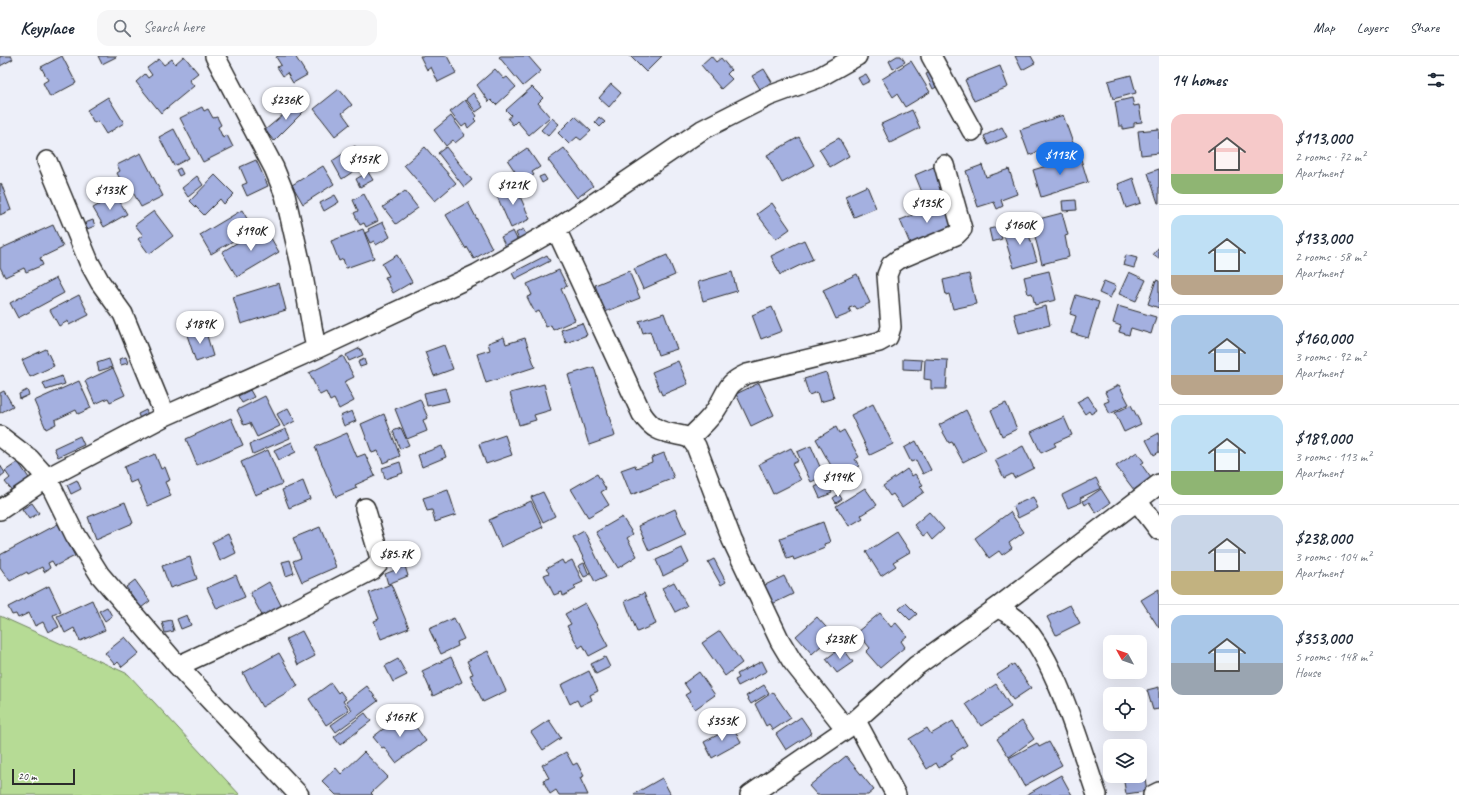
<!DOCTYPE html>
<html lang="en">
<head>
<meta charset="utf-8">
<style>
	:root { --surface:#fff; --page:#f6f6f7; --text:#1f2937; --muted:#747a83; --line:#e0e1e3; --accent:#1a73e8 }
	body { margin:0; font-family:Caveat,sans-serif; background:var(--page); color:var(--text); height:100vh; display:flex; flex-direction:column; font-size:15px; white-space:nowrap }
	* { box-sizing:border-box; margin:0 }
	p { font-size:13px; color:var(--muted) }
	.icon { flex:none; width:22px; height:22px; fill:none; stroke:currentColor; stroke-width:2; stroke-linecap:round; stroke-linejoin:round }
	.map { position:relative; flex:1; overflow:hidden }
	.drawer { display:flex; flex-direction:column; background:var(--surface); width:300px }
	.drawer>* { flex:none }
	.needle { width:26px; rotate:310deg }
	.buttons { position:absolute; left:1103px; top:579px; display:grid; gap:8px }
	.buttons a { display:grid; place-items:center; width:44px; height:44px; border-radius:8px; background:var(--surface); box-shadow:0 4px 16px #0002; font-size:20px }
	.scale { position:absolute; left:12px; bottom:10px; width:63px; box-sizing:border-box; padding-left:4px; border:2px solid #2b2b2b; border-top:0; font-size:11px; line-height:14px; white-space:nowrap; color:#2b2b2b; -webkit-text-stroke:3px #fff; paint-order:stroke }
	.price { position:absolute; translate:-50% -34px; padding:0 9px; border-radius:14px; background:#fff; color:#222; font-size:13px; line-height:26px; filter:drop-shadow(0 1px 2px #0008) }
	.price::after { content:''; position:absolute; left:50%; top:24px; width:12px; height:9px; margin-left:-6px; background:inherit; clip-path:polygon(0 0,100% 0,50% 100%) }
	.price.active { background:var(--accent); color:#fff }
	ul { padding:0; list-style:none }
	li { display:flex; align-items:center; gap:12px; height:100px; padding:0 12px }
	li+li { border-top:1px solid var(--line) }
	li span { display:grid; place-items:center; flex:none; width:112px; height:80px; border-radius:12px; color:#555 }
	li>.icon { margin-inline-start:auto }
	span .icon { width:48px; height:48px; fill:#fffc; stroke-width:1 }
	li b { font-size:17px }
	h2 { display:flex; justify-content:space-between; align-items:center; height:48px; padding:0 12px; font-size:17px }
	header { display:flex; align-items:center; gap:24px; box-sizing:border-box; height:56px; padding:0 20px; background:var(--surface); border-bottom:1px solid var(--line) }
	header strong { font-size:19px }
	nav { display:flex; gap:22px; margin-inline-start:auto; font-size:14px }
	.search { width:280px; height:36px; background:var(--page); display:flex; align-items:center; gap:10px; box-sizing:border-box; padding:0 14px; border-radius:12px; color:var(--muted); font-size:15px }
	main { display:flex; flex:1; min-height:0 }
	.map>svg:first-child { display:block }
	.green { fill:#b6db95; stroke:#708360 }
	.building { fill:#a4b0e0; stroke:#2b2b2b }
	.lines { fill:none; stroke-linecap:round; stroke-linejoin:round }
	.street-casing { stroke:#2b2b2b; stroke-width:22 }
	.street { stroke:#fff; stroke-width:19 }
</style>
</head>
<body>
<header>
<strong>Keyplace</strong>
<div class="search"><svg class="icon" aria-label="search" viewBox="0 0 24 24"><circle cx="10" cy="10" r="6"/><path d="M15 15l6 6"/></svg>Search here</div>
<nav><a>Map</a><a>Layers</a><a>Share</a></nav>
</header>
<main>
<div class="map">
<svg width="1159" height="739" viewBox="0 0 1159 739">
	<rect width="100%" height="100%" fill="#edeff9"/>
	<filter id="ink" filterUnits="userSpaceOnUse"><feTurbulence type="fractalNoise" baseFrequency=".025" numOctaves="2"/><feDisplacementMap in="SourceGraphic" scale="8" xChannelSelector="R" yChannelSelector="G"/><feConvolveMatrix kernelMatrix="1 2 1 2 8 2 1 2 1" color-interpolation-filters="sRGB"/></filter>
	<g filter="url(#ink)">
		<path class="green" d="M0,560L128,618L240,739H0Z"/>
		<path class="building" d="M0,0H11L13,3L0,10Z
			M62,0L76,27L50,41L43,27L48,24L41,11Z
			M98,0H116V1L102,8Z
			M184,0L198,17L189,24L194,30L161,57L136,26L145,18L148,22L152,19L147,12L159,3L164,9L172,3L175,8Z
			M279,0H295L307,19L293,27L287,17L283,20L277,11L281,9L276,1Z
			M420,0H447L456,17L438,26L431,11L427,14Z
			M501,0H528L541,15L523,30L499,1Z
			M630,0H662L646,16Z
			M711,0L716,6L721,2L731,14L727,18L732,23L721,33L701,9Z
			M897,0H901L905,6L893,13L889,5Z
			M1015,0H1031L1035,7L1022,14Z
			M911,5L930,36L905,51L897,38L893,41L882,23Z
			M1000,10L1008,31L974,45L965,24Z
			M495,13L504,23L507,21L516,31L496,49L491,44L489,46L477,29Z
			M764,13L772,26L760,33L752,20Z
			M934,14L942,28L933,33L926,18Z
			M866,18L870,25L862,29L858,22Z
			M1131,19L1136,37L1113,43L1108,25Z
			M611,28L621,37L609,51L599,42Z
			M532,31L543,42L538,47L550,61L529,79L517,65L513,69L508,63L511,59L506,54Z
			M339,33L352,49L342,57L350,68L335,80L314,53Z
			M473,37L483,51L476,56L466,43Z
			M108,41L124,67L106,78L98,65L94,67L87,54Z
			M1132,42L1134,50L1139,49L1142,66L1134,67V71L1123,73V70H1119L1115,46Z
			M301,44L307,52L274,85L265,74Z
			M465,44L477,60L474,63L476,65L468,72L466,68L462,71L450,56Z
			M202,51L204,55L208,53L213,62L217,61L221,69L218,71L223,82L227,79L233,91L203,106L180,62Z
			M912,54L920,72L890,87L881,68Z
			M1063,59L1074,90L1057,96L1054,90L1029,99L1020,74Z
			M451,60L465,79L455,87L453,84L446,90L434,74Z
			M575,60L591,75L581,84L577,81L569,88L558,77Z
			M599,61L605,66L600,71L595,66Z
			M552,62L559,68L548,80L541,74Z
			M1002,71L1007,81L988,89L984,80Z
			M174,73L189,102L174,110L159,81Z
			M1159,73V97L1141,99L1138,75Z
			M799,81L814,109L782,127L767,99Z
			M839,82L849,100L830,111L819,93Z
			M355,90L366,107L342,123L332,105Z
			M425,91L456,127L435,145L404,109Z
			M446,91L472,124L464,131L438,97Z
			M527,92L540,111L532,116L534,119L522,126L508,105Z
			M564,92L593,130L577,142L548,104Z
			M141,97L163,140L141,151L129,129L124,131L117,117L120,115L117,109Z
			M1080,100L1088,126L1041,141L1033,114Z
			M256,104L268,130L247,140L242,129L247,127L240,111Z
			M982,109L986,121L1009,113L1017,138L1001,144L1003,150L997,153L994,146L978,151L966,115Z
			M323,110L334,128L303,148L292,129Z
			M936,110L947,137L926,146L915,119Z
			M180,112L183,118L179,120L176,114Z
			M1159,113V147H1158L1148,117Z
			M368,116L373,124L360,131L356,123Z
			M215,119L234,138L224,148L220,143L204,159L190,145Z
			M544,119L547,124L542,127L539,121Z
			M197,120L203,129L188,141L182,132Z
			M1133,122L1141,147L1126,152L1118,128Z
			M1,127L11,154L0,159V128Z
			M515,129L530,163L511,172L496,138Z
			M867,130L876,152L854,161L845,140Z
			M405,135L418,152L396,168L383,151Z
			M364,138L378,165L366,171L364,167L360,169L354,157L358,155L353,144Z
			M116,139L127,158L104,171L93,152Z
			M335,139L339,146L324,155L320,147Z
			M1076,144L1077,154L1063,155L1062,145Z
			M468,146L492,192L474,203L467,191L466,193L446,159Z
			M772,147L790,173L776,183L757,158Z
			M943,147L953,172L911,190L900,164Z
			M242,154L253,173L211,198L200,179Z
			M154,155L173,180L149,198L138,183L143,179L135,169Z
			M1062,157L1068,179L1065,180L1069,201L1042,208L1031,165Z
			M93,164L95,170L87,173L85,167Z
			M383,166L390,181L376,189L374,185L370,187L365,177L369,175L368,173Z
			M53,169L63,191L40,202L43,209L26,216L24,212L5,221L0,211V193Z
			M1026,169L1037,205L1014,212L1003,176Z
			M264,170L279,196L237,221L222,196Z
			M998,171L1002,183L992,186L989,173Z
			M363,173L374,202L346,212L343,203L339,205L331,185Z
			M523,173L528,182L520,186L516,177Z
			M513,175L519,187L507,193L501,181Z
			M804,184L813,203L780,219L771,200Z
			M1159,191V203L1153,199Z
			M397,199L412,226L393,237L385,221L389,220L382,208Z
			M547,199L550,205L515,223L512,217Z
			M667,199L675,219L643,233L634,213Z
			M1126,199L1137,202L1134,212L1123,209Z
			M559,214L567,230L561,233L575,264L553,274L551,269L546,271L539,255L535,257L527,241L532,239L527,228Z
			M629,215L640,242L605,256L595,229Z
			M1049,215L1056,244L1035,249L1032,237L1028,238L1024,221Z
			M732,216L737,235L703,245L698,226Z
			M1129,216L1146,224L1136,245L1119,238Z
			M857,218L870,247L857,253L855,250L849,252L851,257L836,263L823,234Z
			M969,218L976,248L953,253L949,238L946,239L943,224Z
			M56,222L64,237L18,262L10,247Z
			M1156,224L1159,225V252L1148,248Z
			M1104,225L1116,230L1110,242L1099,237Z
			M279,227L286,254L241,268L233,241Z
			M79,239L89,259L69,269L68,265L59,270L50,254Z
			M1076,239L1099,246L1088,282L1071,277L1076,260L1070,258Z
			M1046,250L1050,269L1019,277L1014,258Z
			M1118,250L1156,261L1151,278L1131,272L1129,279L1119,276L1121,270L1113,267Z
			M772,251L782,275L761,283L752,259Z
			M664,257L677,293L658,299L650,275L643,277L639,265Z
			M582,267L587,279L566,287L561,274Z
			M205,273L213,300L196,306L187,279Z
			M504,281L506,288L525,282L535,311L486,327L477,298L490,294L488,287Z
			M444,289L453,313L434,320L425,296Z
			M360,292L363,299L349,305L346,299Z
			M46,293L54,310L30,321L22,304Z
			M343,300L354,321L344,326L354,345L339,353L334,343L330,345L326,336L320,339L309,317Z
			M126,301L128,307L121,309L119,303Z
			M109,303L112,311L99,315L97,307Z
			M364,303L366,309L360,311L358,306Z
			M903,303L922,304L921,314L903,313Z
			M925,303L948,304L946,333H931V324L924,323Z
			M678,305L688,328L662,339L652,316Z
			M594,311L615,380L589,389L568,319Z
			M113,312L125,339L110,346L108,342L95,348L85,325Z
			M826,316L834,342L820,346L817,336L809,339L804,323Z
			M62,320L65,328L46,334L43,327Z
			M79,325L91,352L78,358L76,354L55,364L56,368L46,373L34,345Z
			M759,327L774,359L751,370L736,338Z
			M544,328L551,354L534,359L536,364L519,369L510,337Z
			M1119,329L1129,348L1110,358L1104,347L1109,345L1105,336Z
			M445,332L449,345L427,350L424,337Z
			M27,334L29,339L20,343L19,338Z
			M250,334L254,341L242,347L238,340Z
			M4,335L13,350L0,357V337Z
			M265,340L280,370L257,381L250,367L244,369L237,354Z
			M1088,340L1097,354L1091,358L1089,355L1085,358L1077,346Z
			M420,343L428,362L423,364L427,375L407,383L395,353Z
			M1006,347L1017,373L1002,380L991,354Z
			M873,348L893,388L870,399L851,359Z
			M1131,349L1141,368L1124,376L1115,357Z
			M288,352L295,365L284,371L277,358Z
			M146,354L148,359L140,363L138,358Z
			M966,354L986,394L963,406L952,386L949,387L939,369Z
			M352,355L356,365L344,370L340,360Z
			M384,358L400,400L383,407L378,395L372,397L361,368Z
			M1064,361L1072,379L1054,387L1056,390L1041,397L1031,376Z
			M231,362L243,389L197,409L186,383Z
			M836,371L839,377L844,374L859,401L855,403L859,410L838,422L816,383Z
			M401,372L409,389L400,393L393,375Z
			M286,373L290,382L253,398L250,388Z
			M347,377L357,401L365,398L375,420L355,429L357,432L336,441L315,391Z
			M1159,377V396L1154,399L1146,384Z
			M505,379L512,399L486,408L479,388Z
			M80,380L84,389L58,401L54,392Z
			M916,385L931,414L923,418L916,404L911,406L904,392Z
			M292,386L296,396L279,404L274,394Z
			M442,390L446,401L422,411L418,399Z
			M811,390L824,420L811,426L797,396Z
			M1023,390L1034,412L1014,422L1012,418L1004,422L995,404Z
			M791,392L798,405L792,408L801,424L773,438L759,408Z
			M268,394L282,428L255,439L241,406Z
			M1137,396L1144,406L1141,408L1151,422L1134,434L1116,410Z
			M664,397L674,422L631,439L621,414L635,409L636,412L652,406L651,402Z
			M155,398L161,413L165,411L170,424L165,426L171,440L148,450L137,424L130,427L124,411Z
			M18,406L29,422L13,436L5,426L10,422L5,415Z
			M400,406L403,417L385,423L382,412Z
			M0,409L5,417L0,421Z
			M907,413L912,420L915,418L923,429L920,430L924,436L902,451L893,438L890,440L883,430Z
			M597,418L606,433L601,436L609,449L588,461L571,433Z
			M1096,422L1101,432L1080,442L1082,446L1068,452L1062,439Z
			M77,424L81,433L71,438L67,429Z
			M303,425L310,443L289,452L282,434Z
			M827,425L832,437L820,442L815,431Z
			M865,432L877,449L861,459L863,462L849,470L836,450Z
			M1101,433L1110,447L1096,457L1089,446L1085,449L1083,445Z
			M448,434L456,459L435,466L432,454L427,455L423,442Z
			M543,436L555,460L543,466L531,441Z
			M839,438L842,443L836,447L833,442Z
			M1033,441L1038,452L1018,462L1013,450Z
			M531,445L543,471L501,491L489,464Z
			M125,446L133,467L96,483L88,461Z
			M32,447L39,457L29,463L22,453Z
			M675,453L686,478L649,495L638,470Z
			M929,456L944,473L932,484L927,477L923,480L914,469Z
			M1010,456L1024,476L1009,487L1012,492L1002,499L999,495L989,502L975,482Z
			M622,461L633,478L627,482L637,500L618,512L596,476Z
			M823,466L830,486L824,488L825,492L794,504L793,501L787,503L780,482Z
			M58,468L75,500L55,510L52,505L48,507L50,512L44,516L42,511L28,518L27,516L10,525L0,511V499Z
			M320,471L336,511L302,526L293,505L301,502L293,482Z
			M584,475L606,521L595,526L573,481Z
			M897,476L910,496L893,506L896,510L881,520L866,496Z
			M228,478L236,497L220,505L212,486Z
			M682,492L689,507L663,520L656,504Z
			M190,501L197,523L170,532L162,510Z
			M714,503L726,526L721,529L708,506Z
			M290,504L294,517L286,520L282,506Z
			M562,504L564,508L572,504L583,526L574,530L576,533L563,540L562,536L554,539L544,519L549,517L546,513Z
			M584,507L589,519L584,521L578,510Z
			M405,510L408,520L388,528L385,518Z
			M236,519L245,541L217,553L207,532Z
			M784,520L793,538L770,549L761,531Z
			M135,524L150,545L141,552L126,531Z
			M269,526L284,555L265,565L250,537Z
			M674,526L687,550L675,556L662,532Z
			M391,528L409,572L381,583L374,565L379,563L369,537Z
			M49,530L61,555L53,559L59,571L48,576L43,566L35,570L29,557L18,562L16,558L12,559L8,551Z
			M1159,533V572L1141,544Z
			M644,537L656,568L637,576L625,545Z
			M92,544L105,574L80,585L74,572L65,577L57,560Z
			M585,547L608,590L589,600L583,589L579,592L567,570L571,568L565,558Z
			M906,547L917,558L910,564L899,553Z
			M1070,549L1080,567L1056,579L1047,561Z
			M107,551L112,560L105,565L99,555Z
			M880,557L891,571L896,567L907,580L901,585L905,591L880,612L866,596L870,592L857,576Z
			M187,559L191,569L181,573L177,563Z
			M817,561L833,579L812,598L796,580Z
			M454,562L464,583L457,586L458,590L441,598L429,573Z
			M171,564L174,575L165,577L162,566Z
			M302,575L315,600L298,609L286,583Z
			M720,575L742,607L725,620L702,587Z
			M125,581L139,597L122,611L118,606L115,609L105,597Z
			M842,591L853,606L837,617L826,603Z
			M488,595L506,635L483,646L470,619L473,618L467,605Z
			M279,597L298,630L262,651L243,617Z
			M451,601L462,626L433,640L422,615Z
			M605,601L610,611L596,618L591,608Z
			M398,603L407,619L393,626L385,610Z
			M762,605L767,615L738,630L735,624L739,622L737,618Z
			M1014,608L1031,632L1013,644L997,619Z
			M589,615L598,635L590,639L592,644L580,650L577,644L570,648L561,629Z
			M699,616L715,639L695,653L685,639L690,636L684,627Z
			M331,627L338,637L340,635L346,643L343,645L349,654L326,669L309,643Z
			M996,628L1011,651L981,670L966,648Z
			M764,629L769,637L751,648L746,640Z
			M367,630L378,645L336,676L331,669L352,654L346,646Z
			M1159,631V653L1153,654L1147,634Z
			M1129,633L1130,638H1113Z
			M773,636L791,662L773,674L769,668L766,670L755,648Z
			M1110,639V655L1108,656L1104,641Z
			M405,656L426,685L396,707L384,691L382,692L373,681Z
			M365,657L371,665L340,689L334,681Z
			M801,661L812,677L786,694L776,678Z
			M549,664L561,682L543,694L531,676Z
			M953,665L967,689L951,699L953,703L939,712L936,707L927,713L909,683L927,672L931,678Z
			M1022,665L1034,683L1009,701L997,683Z
			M733,671L741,686L712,702L704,686Z
			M1049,686L1062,709L1024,730L1009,702L1037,687L1039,691Z
			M364,696L388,721L371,737L373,739H336L322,725L336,712L341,718Z
			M566,696L573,709L577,707L584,720L580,722L588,739H559L556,734L550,738L543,724L549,722L542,709Z
			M846,700L874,734L868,739H817L809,730Z
			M1142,704L1147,735L1126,738L1123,720H1140V705Z
			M1061,719L1072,739H1026Z
			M662,722L671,739H634V738Z"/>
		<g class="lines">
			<g class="street-casing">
				<path id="street" d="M215,0L274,112L285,139L301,209L316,293
					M931,0L972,75
					M47,105L89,206L100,226L123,258L165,360
					M556,173L642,358C657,380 668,375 690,382L696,390L732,484L780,585L792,605L846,673
					M0,380L30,403L47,422L75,479L100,519L178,610L299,739
					M690,382C699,372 711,363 717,352C729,334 725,328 747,318L879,286L888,281L891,271L887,219L891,209L899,203L956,179L962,173L944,109
					M1137,445L1159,474
					M0,454L47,422L165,360L316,293L477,218L556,173L702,74L769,40L818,22L857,0
					M998,551C1003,555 1010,558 1016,563C1054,594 1080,691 1097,739
					M178,610L266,569L372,514L378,508L380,502L365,452
					M856,665L896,739
					M750,739L846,673L916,610L998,551L1159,428
					M1153,739L1159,736"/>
			</g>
			<use href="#street" class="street"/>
		</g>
	</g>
</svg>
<div class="buttons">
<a><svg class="needle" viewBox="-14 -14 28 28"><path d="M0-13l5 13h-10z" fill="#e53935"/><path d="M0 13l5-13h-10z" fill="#747a83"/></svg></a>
<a><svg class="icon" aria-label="locate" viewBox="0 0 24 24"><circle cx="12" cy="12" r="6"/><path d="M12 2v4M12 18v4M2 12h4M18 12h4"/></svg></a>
<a><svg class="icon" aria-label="layers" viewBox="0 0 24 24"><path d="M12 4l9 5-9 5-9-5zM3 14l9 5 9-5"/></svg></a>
</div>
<div class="scale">20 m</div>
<b class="price" style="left:286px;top:65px">$236K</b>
<b class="price active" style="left:1060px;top:120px">$113K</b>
<b class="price" style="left:364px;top:124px">$157K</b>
<b class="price" style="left:513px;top:150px">$121K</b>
<b class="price" style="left:110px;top:155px">$133K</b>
<b class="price" style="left:927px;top:168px">$135K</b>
<b class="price" style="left:1020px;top:190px">$160K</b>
<b class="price" style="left:251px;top:196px">$190K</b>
<b class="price" style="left:200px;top:289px">$189K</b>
<b class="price" style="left:838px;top:442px">$194K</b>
<b class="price" style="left:396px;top:519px">$85.7K</b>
<b class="price" style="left:840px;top:604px">$238K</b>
<b class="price" style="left:400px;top:682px">$167K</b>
<b class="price" style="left:722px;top:686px">$353K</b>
</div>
<section class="drawer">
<h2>14 homes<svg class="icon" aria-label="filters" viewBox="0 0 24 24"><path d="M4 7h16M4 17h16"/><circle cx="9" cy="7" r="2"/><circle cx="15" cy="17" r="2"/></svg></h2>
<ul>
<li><span style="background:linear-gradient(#f6c9c9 75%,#8fb573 0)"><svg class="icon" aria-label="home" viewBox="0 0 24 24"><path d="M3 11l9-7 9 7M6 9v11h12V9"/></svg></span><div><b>$113,000</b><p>2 rooms · 72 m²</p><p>Apartment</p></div></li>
<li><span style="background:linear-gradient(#bfe0f5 75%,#b9a48a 0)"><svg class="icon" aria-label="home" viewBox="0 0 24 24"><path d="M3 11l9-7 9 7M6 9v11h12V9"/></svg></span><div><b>$133,000</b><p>2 rooms · 58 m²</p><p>Apartment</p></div></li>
<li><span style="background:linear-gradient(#a9c7e8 75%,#b9a48a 0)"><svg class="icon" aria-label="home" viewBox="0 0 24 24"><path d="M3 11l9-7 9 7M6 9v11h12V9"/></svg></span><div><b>$160,000</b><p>3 rooms · 92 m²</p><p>Apartment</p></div></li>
<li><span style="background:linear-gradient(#bfe0f5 70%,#8fb573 0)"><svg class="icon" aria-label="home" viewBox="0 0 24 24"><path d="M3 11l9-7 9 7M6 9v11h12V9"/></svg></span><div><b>$189,000</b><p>3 rooms · 113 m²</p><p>Apartment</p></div></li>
<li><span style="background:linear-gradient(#c9d6e8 70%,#c2b280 0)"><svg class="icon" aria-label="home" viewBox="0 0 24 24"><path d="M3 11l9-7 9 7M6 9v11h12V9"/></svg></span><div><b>$238,000</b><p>3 rooms · 104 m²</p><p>Apartment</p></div></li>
<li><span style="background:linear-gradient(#a9c7e8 60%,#9aa5b1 0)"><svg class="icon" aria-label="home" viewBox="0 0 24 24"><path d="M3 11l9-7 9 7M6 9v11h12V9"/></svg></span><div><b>$353,000</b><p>5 rooms · 148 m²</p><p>House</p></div></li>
</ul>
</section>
</main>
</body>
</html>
